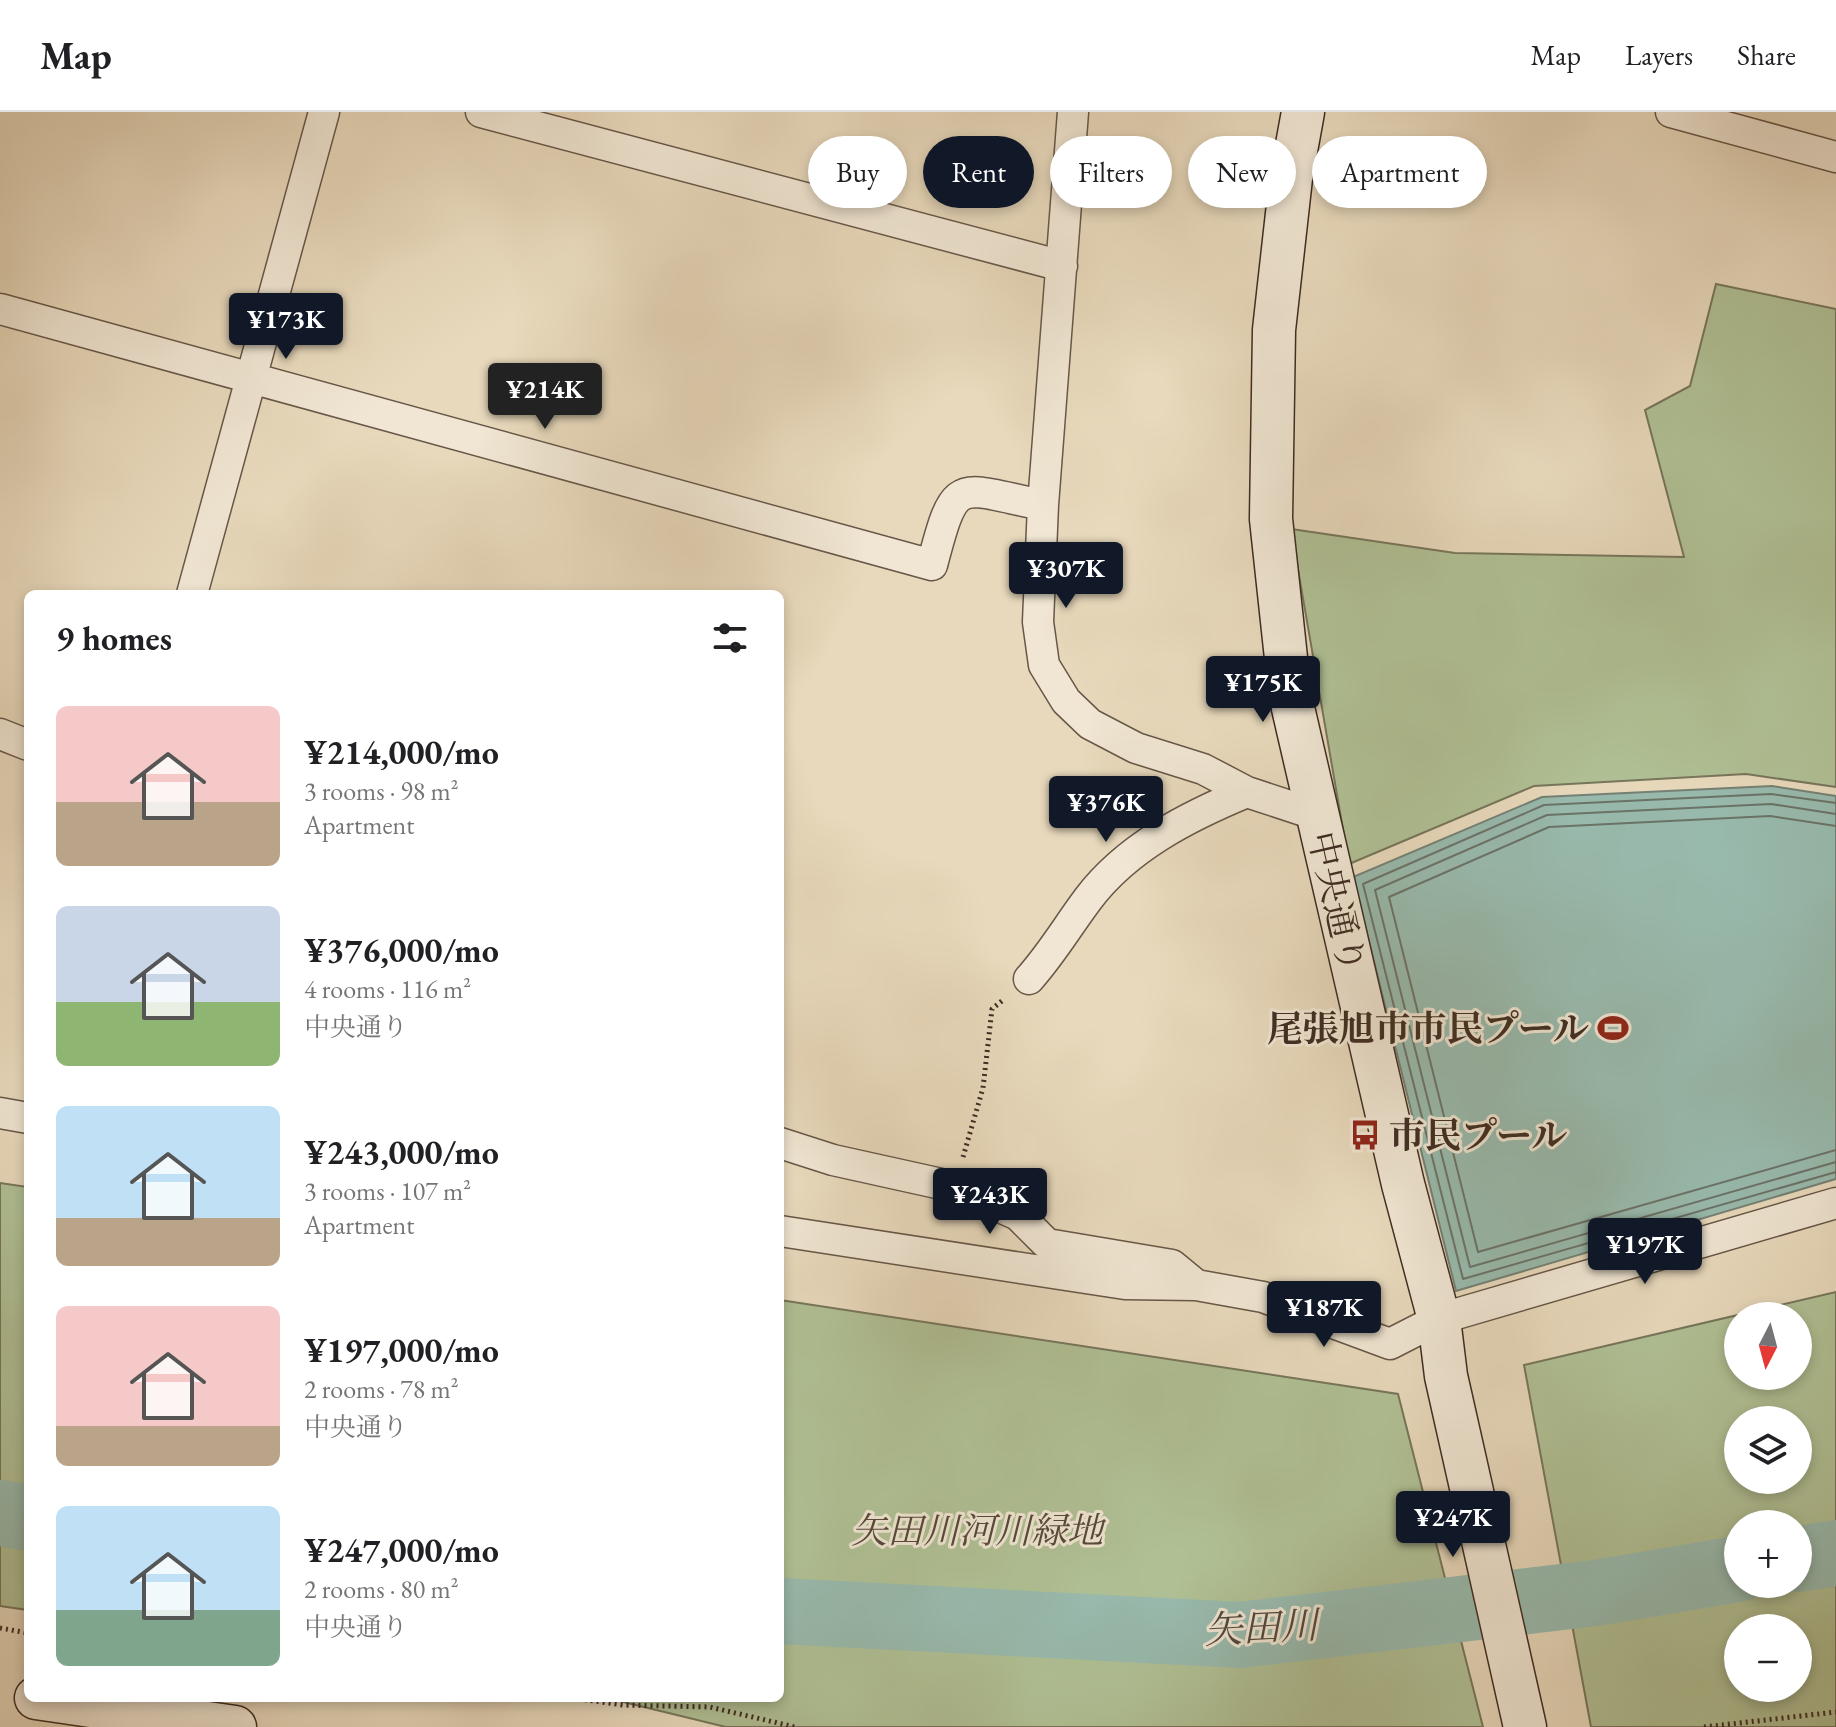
<!DOCTYPE html>
<html lang="en">
<head>
<meta charset="utf-8">
<style>
	:root { --surface:#fff; --page:#f2f2f2; --text:#202124; --muted:#757577; --line:#e0e0e0; --accent:#111827 }
	body { margin:0; font-family:"EB Garamond","Noto Serif JP",serif; background:var(--page); color:var(--text); height:100vh; display:flex; flex-direction:column; font-size:30px; white-space:nowrap }
	* { box-sizing:border-box; margin:0 }
	p { font-size:26px; color:var(--muted) }
	.icon { flex:none; width:44px; height:44px; fill:none; stroke:currentColor; stroke-width:2; stroke-linecap:round; stroke-linejoin:round }
	.map { position:relative; flex:1; overflow:hidden }
	.panel { position:absolute; left:24px; top:478px; width:760px; height:1112px; display:flex; flex-direction:column; background:var(--surface); border-radius:12px; box-shadow:0 4px 12px #0003 }
	.panel>* { flex:none }
	.banner { position:absolute; left:808px; top:24px; width:760px; height:72px; display:flex; gap:16px }
	.needle { width:52px; rotate:186deg }
	.tools { position:absolute; left:1724px; top:1190px; display:grid; gap:16px }
	.tools a { display:grid; place-items:center; width:88px; height:88px; border-radius:50%; background:var(--surface); box-shadow:0 4px 12px #0003; font-size:40px }
	.price { position:absolute; translate:-50% -68px; padding:0 18px; border-radius:8px; background:var(--accent); color:#fff; font-size:26px; line-height:52px; filter:drop-shadow(0 2px 4px #0008) }
	.price::after { content:''; position:absolute; left:50%; top:48px; width:24px; height:18px; margin-left:-12px; background:inherit; clip-path:polygon(0 0,100% 0,50% 100%) }
	.price.selected { background:#222; color:#fff }
	ul { padding:0; list-style:none }
	li { display:flex; align-items:center; gap:24px; height:200px; padding:0 32px }
	li span { display:grid; place-items:center; flex:none; width:224px; height:160px; border-radius:12px; color:#555 }
	li>.icon { margin-inline-start:auto }
	span .icon { width:96px; height:96px; fill:#fffc; stroke-width:1 }
	li b { font-size:34px }
	h2 { display:flex; justify-content:space-between; align-items:center; height:96px; padding:0 32px; font-size:34px }
	.pill { padding:0 28px; border-radius:36px; background:var(--surface); box-shadow:0 4px 12px #0003; font-size:28px; line-height:72px }
	.pill.selected { background:var(--accent); color:#fff }
	header { display:flex; align-items:center; gap:48px; box-sizing:border-box; height:112px; padding:0 40px; background:var(--surface); border-bottom:2px solid var(--line) }
	header strong { font-size:38px }
	nav { display:flex; gap:44px; margin-inline-start:auto; font-size:28px }
	.map>svg:first-child { display:block }
	.green { fill:#b0c095; stroke:#77765c; stroke-width:2; fill-rule:evenodd }
	.water { fill:#98baad; stroke:#748175; stroke-width:2 }
	.lines { fill:none; stroke-linecap:round; stroke-linejoin:round }
	.shore { stroke:#6b7368; stroke-width:2 }
	.river { stroke:#98baad; stroke-width:66 }
	.street-casing { stroke:#685748; stroke-width:33 }
	.secondary-casing { stroke:#3e2c22; stroke-width:45 }
	.path { stroke:#3e2c22; stroke-width:5; stroke-dasharray:2 4; stroke-linecap:butt }
	.street { stroke:#f0e6d3; stroke-width:30 }
	.secondary { stroke:#f0e6d3; stroke-width:42 }
	.labels { text-anchor:middle; dominant-baseline:central; stroke-width:6; stroke-linejoin:round; paint-order:stroke }
	.street-label { font-size:36px; fill:#3e2c22; stroke:#f0e6d3 }
	.poi-label { font-size:36px; font-weight:bold; fill:#3e2c22; stroke:#f0e6d3; text-anchor:end }
	.park-label { font-size:36px; font-style:italic; fill:#554a39; stroke:#f0e6d3 }
	.water-label { font-size:38px; font-style:italic; fill:#50483e; stroke:#f0e6d3 }
</style>
</head>
<body>
<header>
<strong>Map</strong>
<nav><a>Map</a><a>Layers</a><a>Share</a></nav>
</header>
<div class="map">
<svg width="1836" height="1615" viewBox="0 0 1836 1615">
	<rect width="100%" height="100%" fill="#e8d9bc"/>
	<filter id="stains"><feTurbulence type="fractalNoise" baseFrequency=".0025" numOctaves="4"/><feColorMatrix values="0 0 0 0 .2 0 0 0 0 .09 0 0 0 0 .02 0 0 0 .5 -.17"/></filter>
	<radialGradient id="worn" r=".72"><stop offset=".6" stop-color="#630" stop-opacity="0"/><stop offset="1" stop-color="#630" stop-opacity=".3"/></radialGradient>
	<path class="green" d="M1716,172L1836,197V675L1746,662L1534,674L1349,752L1291,417L1455,441L1684,445L1645,298L1690,274Z
		M0,1071L28,1075V1498L0,1494Z
		M1836,1180V1615H1591L1524,1253ZM1738,1204H1798V1264H1738ZM1798,1308V1368H1738V1308ZM1738,1412H1798V1472H1738ZM1738,1516H1798V1576H1738Z
		M780,1188L1398,1282L1483,1615H726L607,1586H780Z"/>
	<path class="water" d="M1772,674L1836,684V1067L1456,1179L1353,765L1542,685Z"/>
	<g class="lines">
		<path class="shore" d="M1836,691L1771,682L1544,693L1363,772L1463,1167L1836,1060
			M1836,702L1771,692L1547,703L1375,778L1470,1155L1836,1050
			M1836,714L1770,704L1549,715L1389,785L1478,1140L1836,1038"/>
		<path class="river" d="M0,1401L28,1406
			M1798,1447L1836,1441
			M780,1499L1240,1523L1595,1481L1738,1457"/>
		<g class="street-casing">
			<path id="street" d="M481,0L1062,154
				M1073,0L1043,393L1038,510L1044,553L1066,589L1090,612L1136,636L1203,657L1247,680L1317,703
				M1671,0L1836,45
				M0,197L932,453C956,361 956,376 1043,393
				M192,482L324,0
				M0,622L28,633
				M1029,867C1053,840 1067,815 1088,787C1127,735 1189,704 1247,680
				M0,1001L28,1006
				M780,1031L833,1048L955,1075L1018,1103L1047,1132L1172,1153L1195,1172
				M780,1119L1125,1172L1196,1173L1263,1185L1390,1232L1439,1207L1836,1091"/>
		</g>
		<g class="secondary-casing">
			<path id="secondary" d="M1303,0L1291,66L1274,218L1271,407L1290,583L1403,1072L1439,1207L1446,1264L1525,1615
				M36,1586L235,1615"/>
		</g>
		<path class="path" d="M963,1045L983,976L992,897L1003,888
			M0,1516L28,1521
			M573,1586L623,1593L710,1595L795,1615
			M1704,1615L1836,1600"/>
		<use href="#street" class="street"/>
		<use href="#secondary" class="secondary"/>
	</g>
	<defs>
		<g id="stadium-bare" transform="scale(2.4)"><path d="M0-5a6.5 5 0 1 0 0 10a6.5 5 0 1 0 0-10ZM-3.5-1.8h7v3.6h-7Z" fill="#8f2418" stroke="#f0e6d3" stroke-width="2.5" paint-order="stroke"/></g>
		<g id="bus-bare" transform="scale(2.4)"><path d="M-5-6H5V4H4V6H2V4H-2V6H-4V4H-5ZM-3.5-4V0h7V-4ZM-3.5 1.2v1.5H-2V1.2ZM2 1.2v1.5H3.5V1.2Z" fill="#8f2418" stroke="#f0e6d3" stroke-width="2.5" paint-order="stroke"/></g>
	</defs>
	<g fill-rule="evenodd">
		<use href="#stadium-bare" x="1613" y="916"/>
		<use href="#bus-bare" x="1365" y="1023"/>
	</g>
	<g class="labels">
		<g class="street-label">
			<text transform="translate(1337 790) rotate(77)">中央通り</text>
		</g>
		<g class="poi-label">
			<text x="1589" y="916">尾張旭市市民プール</text>
			<text x="1389" y="1023" text-anchor="start">市民プール</text>
		</g>
		<g class="park-label">
			<text x="977" y="1418">矢田川河川緑地</text>
		</g>
		<g class="water-label">
			<text transform="translate(1261 1515) rotate(-3)">矢田川</text>
		</g>
	</g>
	<rect width="100%" height="100%" filter="url(#stains)"/>
	<rect width="100%" height="100%" fill="url(#worn)"/>
</svg>
<div class="tools">
<a><svg class="needle" viewBox="-14 -14 28 28"><path d="M0-13l5 13h-10z" fill="#e53935"/><path d="M0 13l5-13h-10z" fill="#757577"/></svg></a>
<a><svg class="icon" aria-label="layers" viewBox="0 0 24 24"><path d="M12 4l9 5-9 5-9-5zM3 14l9 5 9-5"/></svg></a>
<a>+</a>
<a>−</a>
</div>
<b class="price" style="left:286px;top:249px">¥173K</b>
<b class="price selected" style="left:545px;top:319px">¥214K</b>
<b class="price" style="left:1066px;top:498px">¥307K</b>
<b class="price" style="left:1263px;top:612px">¥175K</b>
<b class="price" style="left:1106px;top:732px">¥376K</b>
<b class="price" style="left:990px;top:1124px">¥243K</b>
<b class="price" style="left:1645px;top:1174px">¥197K</b>
<b class="price" style="left:1324px;top:1237px">¥187K</b>
<b class="price" style="left:1453px;top:1447px">¥247K</b>
<div class="banner">
<a class="pill">Buy</a>
<a class="pill selected">Rent</a>
<a class="pill">Filters</a>
<a class="pill">New</a>
<a class="pill">Apartment</a>
</div>
<section class="panel">
<h2>9 homes<svg class="icon" aria-label="filters" viewBox="0 0 24 24"><path d="M4 7h16M4 17h16"/><circle cx="9" cy="7" r="2"/><circle cx="15" cy="17" r="2"/></svg></h2>
<ul>
<li><span style="background:linear-gradient(#f6c9c9 60%,#b9a48a 0)"><svg class="icon" aria-label="home" viewBox="0 0 24 24"><path d="M3 11l9-7 9 7M6 9v11h12V9"/></svg></span><div><b>¥214,000/mo</b><p>3 rooms · 98 m²</p><p>Apartment</p></div></li>
<li><span style="background:linear-gradient(#c9d6e8 60%,#8fb573 0)"><svg class="icon" aria-label="home" viewBox="0 0 24 24"><path d="M3 11l9-7 9 7M6 9v11h12V9"/></svg></span><div><b>¥376,000/mo</b><p>4 rooms · 116 m²</p><p>中央通り</p></div></li>
<li><span style="background:linear-gradient(#bfe0f5 70%,#b9a48a 0)"><svg class="icon" aria-label="home" viewBox="0 0 24 24"><path d="M3 11l9-7 9 7M6 9v11h12V9"/></svg></span><div><b>¥243,000/mo</b><p>3 rooms · 107 m²</p><p>Apartment</p></div></li>
<li><span style="background:linear-gradient(#f6c9c9 75%,#b9a48a 0)"><svg class="icon" aria-label="home" viewBox="0 0 24 24"><path d="M3 11l9-7 9 7M6 9v11h12V9"/></svg></span><div><b>¥197,000/mo</b><p>2 rooms · 78 m²</p><p>中央通り</p></div></li>
<li><span style="background:linear-gradient(#bfe0f5 65%,#7fa58c 0)"><svg class="icon" aria-label="home" viewBox="0 0 24 24"><path d="M3 11l9-7 9 7M6 9v11h12V9"/></svg></span><div><b>¥247,000/mo</b><p>2 rooms · 80 m²</p><p>中央通り</p></div></li>
</ul>
</section>
</div>
</body>
</html>
